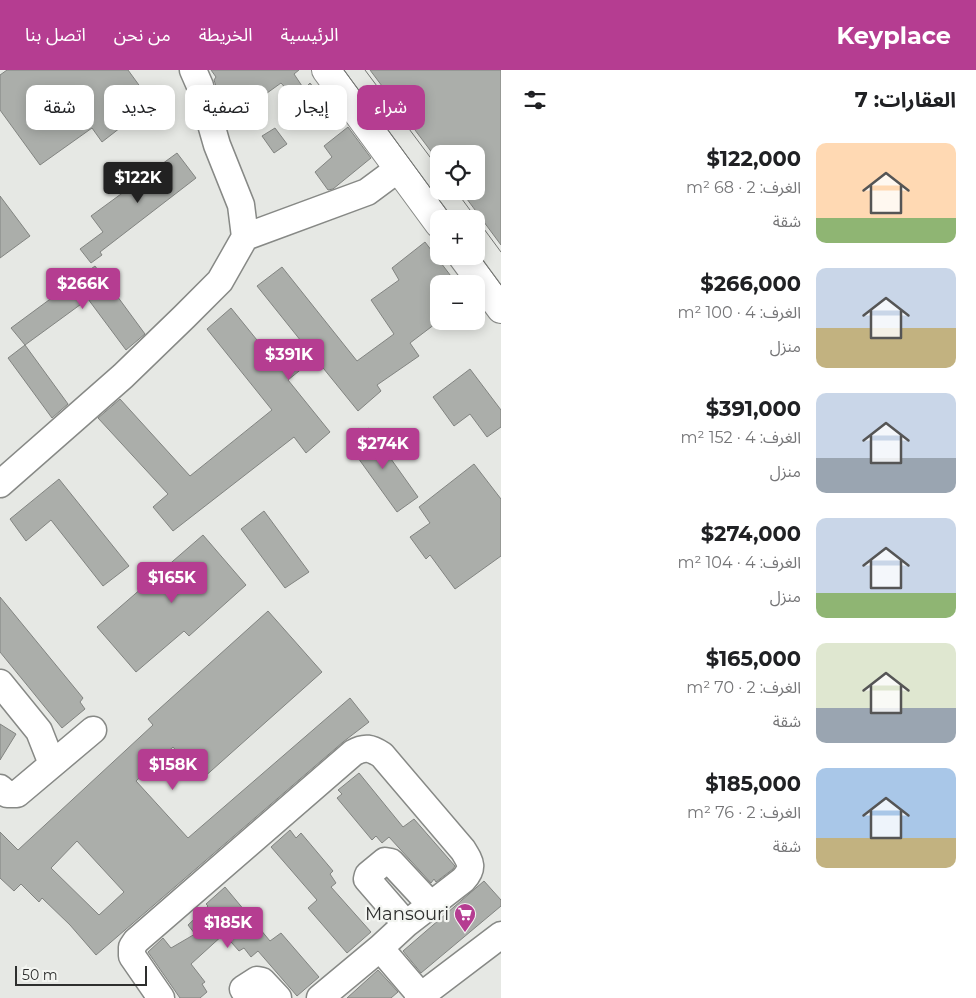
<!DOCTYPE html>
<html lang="ar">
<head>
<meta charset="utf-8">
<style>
	:root { --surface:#fff; --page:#f6f6f6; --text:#202124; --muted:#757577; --accent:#b53d91 }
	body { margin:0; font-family:Montserrat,"Noto Sans Arabic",sans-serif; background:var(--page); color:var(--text); direction:rtl; height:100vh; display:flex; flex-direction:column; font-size:19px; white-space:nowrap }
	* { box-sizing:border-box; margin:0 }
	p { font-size:16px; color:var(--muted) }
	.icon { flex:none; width:28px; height:28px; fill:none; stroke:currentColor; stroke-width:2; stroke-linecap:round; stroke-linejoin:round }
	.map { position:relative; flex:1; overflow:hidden; direction:ltr }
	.sheet { display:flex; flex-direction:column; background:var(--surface); width:475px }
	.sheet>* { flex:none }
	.banner { position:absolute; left:15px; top:15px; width:410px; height:45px; direction:rtl; display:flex; gap:10px }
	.tools { position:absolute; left:430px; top:75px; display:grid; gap:10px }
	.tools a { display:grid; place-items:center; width:55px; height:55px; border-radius:10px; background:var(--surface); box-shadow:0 2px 12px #0003; font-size:25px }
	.scale { position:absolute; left:15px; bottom:12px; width:132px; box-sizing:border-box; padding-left:5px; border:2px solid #2e2f2e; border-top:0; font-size:14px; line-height:18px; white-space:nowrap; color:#2e2f2e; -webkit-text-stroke:4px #f3f5f1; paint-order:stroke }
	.price { position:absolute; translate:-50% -42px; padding:0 11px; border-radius:5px; background:var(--accent); color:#fff; font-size:16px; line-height:32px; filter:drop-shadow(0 1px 2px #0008) }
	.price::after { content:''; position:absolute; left:50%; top:30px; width:15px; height:11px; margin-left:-8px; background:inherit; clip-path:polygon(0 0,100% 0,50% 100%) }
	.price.selected { background:#222; color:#fff }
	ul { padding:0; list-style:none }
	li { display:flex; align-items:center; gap:15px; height:125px; padding:0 20px }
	li span { display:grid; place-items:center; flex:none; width:140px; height:100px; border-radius:10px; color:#555 }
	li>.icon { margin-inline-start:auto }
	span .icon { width:60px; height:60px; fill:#fffc; stroke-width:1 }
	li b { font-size:21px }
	h2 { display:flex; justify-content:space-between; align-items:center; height:60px; padding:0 20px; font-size:21px }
	.chip { padding:0 18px; border-radius:10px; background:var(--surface); box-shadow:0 2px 12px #0003; font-size:18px; line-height:45px }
	.chip.selected { background:var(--accent); color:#fff }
	header { display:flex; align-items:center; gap:30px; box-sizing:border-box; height:70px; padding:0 25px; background:var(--accent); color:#fff }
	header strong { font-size:24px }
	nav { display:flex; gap:28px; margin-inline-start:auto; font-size:18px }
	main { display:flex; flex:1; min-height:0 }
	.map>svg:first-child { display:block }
	.building { fill:#abaeaa; stroke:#828481; fill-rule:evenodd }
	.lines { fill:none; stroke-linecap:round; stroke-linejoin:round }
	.minor-casing { stroke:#878986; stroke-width:29 }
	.major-casing { stroke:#878986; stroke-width:30 }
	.minor { stroke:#fff; stroke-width:26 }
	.major { stroke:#fff; stroke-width:28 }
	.tram { stroke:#737572; stroke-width:1 }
	.labels { text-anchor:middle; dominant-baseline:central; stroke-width:4.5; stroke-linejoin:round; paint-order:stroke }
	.poi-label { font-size:18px; fill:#2e2f2e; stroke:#f3f5f1; text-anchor:end }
</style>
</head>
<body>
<header>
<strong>Keyplace</strong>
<nav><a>الرئيسية</a><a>الخريطة</a><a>من نحن</a><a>اتصل بنا</a></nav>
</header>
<main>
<section class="sheet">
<h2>العقارات: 7<svg class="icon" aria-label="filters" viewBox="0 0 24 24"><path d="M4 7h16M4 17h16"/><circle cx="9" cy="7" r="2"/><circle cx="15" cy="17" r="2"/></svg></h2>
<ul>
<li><span style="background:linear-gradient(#ffd9b3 75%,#8fb573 0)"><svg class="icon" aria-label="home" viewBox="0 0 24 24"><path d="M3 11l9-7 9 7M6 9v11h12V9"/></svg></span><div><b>$122,000</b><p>الغرف: 2 · 68 m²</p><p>شقة</p></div></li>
<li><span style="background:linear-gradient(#c9d6e8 60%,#c2b280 0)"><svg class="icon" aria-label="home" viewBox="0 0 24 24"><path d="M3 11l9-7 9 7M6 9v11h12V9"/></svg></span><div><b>$266,000</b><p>الغرف: 4 · 100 m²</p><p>منزل</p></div></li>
<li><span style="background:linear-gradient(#c9d6e8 65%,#9aa5b1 0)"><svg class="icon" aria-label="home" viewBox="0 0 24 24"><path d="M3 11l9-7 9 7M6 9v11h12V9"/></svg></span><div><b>$391,000</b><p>الغرف: 4 · 152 m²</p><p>منزل</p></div></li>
<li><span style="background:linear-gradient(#c9d6e8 75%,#8fb573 0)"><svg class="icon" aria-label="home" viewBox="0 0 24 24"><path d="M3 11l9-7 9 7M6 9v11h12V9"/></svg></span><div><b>$274,000</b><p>الغرف: 4 · 104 m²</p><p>منزل</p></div></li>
<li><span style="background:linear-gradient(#dfe7d0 65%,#9aa5b1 0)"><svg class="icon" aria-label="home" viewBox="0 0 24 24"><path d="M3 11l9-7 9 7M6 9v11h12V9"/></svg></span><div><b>$165,000</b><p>الغرف: 2 · 70 m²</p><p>شقة</p></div></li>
<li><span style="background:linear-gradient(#a9c7e8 70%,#c2b280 0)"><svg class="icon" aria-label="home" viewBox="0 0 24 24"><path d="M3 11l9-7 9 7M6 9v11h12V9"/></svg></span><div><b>$185,000</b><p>الغرف: 2 · 76 m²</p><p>شقة</p></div></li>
</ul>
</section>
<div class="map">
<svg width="501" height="928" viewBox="0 0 501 928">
	<rect width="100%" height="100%" fill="#e6e8e4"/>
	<path class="building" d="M7,0H128L152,33L102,72L92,58L40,95L0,40V5Z
		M211,0H299L294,4L304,19L310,13L319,24L312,30L326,50L319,56L281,13L242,41L231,28L226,30L216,16L214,10L216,7Z
		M370,0H501V175L461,121H476V84H439V92Z
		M348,57L371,88L333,119L328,120L315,102L332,87L324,76Z
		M275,58L287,74L274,83L262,66Z
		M177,83L196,108L100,182L102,185L91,193L80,179L103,162L91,146Z
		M0,126L30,166L0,188Z
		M425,172L457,214H439V251L410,273L419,286L377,315L381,321L358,341L315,288L288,310L330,362L306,383L294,367L173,461L153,437L168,424L98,348L120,329L190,406L272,340L207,259L231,238L274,291L301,271L257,216L282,197L357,291L394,264L371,230L399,210L392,198Z
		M95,196L145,264L126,280L88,229L25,275L11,258Z
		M25,275L68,334L52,348L8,288Z
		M470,299L501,340V357L487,367L470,344L454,356L433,327Z
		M369,358L418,427L397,442L348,374Z
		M474,394L501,429V486L455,519L430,485L426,489L410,467L430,453L419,437Z
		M59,409L129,496L103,516L51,450L26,471L10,449Z
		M264,441L309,502L285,518L241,459Z
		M203,465L246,515L189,566L184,561L136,602L97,557Z
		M0,527L83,628L80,632L85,639L62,658L0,582Z
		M268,541L322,602L202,709L173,677L136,711L188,768L350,628L369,652L343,672L96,885L70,855L42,828L39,832L21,814L14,821L0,808V762L18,780L153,655L148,649ZM77,771L124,822L99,845L51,798Z
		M0,654L16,664L0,690Z
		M359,703L403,757L414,749L455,796L453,799L436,812L434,809L431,813L389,767L382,773L376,766L372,770L337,728L342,724L338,720Z
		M290,760L296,768L301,763L333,801L330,804L336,813L331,817L371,862L347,883L308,838L317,830L271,777Z
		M484,811L501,830V836L421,903L403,881Z
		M225,817L270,871L281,863L319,907L297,926L258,881L251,887L244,878L239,881L224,864L191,894L205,912L202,914L207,922L200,928H180L148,882L163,868L171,878L195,864L188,855L208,836L206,834Z
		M378,900L398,922L391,928H347Z"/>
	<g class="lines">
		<g class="minor-casing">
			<path id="minor" d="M193,0L200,16L217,75L241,135L245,167
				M0,414L123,306L184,247L220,211L245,167L367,122L398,99
				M0,613L39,661L52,694
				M0,718L7,724H17L93,660
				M406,854L367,809L368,805L385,791L391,792L431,835
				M161,928L132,886V877L136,871L353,683C365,676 371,678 382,685L463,780C471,793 474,798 463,810L406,854L380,878L421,926
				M249,928L243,919L257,910L262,911L278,928
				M320,928L380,878
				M418,928L501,865"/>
		</g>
		<g class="major-casing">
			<path id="major" d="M326,0L439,154
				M462,186L501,239"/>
		</g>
		<use href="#minor" class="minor"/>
		<use href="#major" class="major"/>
		<path class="tram" d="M344,0L453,149
			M365,0L439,99
			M456,121L501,182
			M476,181L501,215"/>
	</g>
	<defs>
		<g id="supermarket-pin" transform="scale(1.125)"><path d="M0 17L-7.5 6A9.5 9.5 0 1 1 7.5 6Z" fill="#b53d91" stroke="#f3f5f1"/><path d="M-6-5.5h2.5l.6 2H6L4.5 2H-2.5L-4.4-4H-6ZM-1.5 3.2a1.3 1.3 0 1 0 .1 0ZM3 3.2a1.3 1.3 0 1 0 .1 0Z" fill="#fff"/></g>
	</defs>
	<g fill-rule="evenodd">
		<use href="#supermarket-pin" x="465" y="844"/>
	</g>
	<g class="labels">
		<g class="poi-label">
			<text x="449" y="844">Mansouri</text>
		</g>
	</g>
</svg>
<div class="tools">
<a><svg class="icon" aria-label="locate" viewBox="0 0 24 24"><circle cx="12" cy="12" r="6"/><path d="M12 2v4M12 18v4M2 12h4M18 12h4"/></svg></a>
<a>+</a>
<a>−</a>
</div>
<div class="scale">50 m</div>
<b class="price selected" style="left:138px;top:134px">$122K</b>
<b class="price" style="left:83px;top:240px">$266K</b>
<b class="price" style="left:289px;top:311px">$391K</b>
<b class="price" style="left:383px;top:400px">$274K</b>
<b class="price" style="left:172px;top:534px">$165K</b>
<b class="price" style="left:173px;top:721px">$158K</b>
<b class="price" style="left:228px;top:879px">$185K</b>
<div class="banner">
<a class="chip selected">شراء</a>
<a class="chip">إيجار</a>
<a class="chip">تصفية</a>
<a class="chip">جديد</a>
<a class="chip">شقة</a>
</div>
</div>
</main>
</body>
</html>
